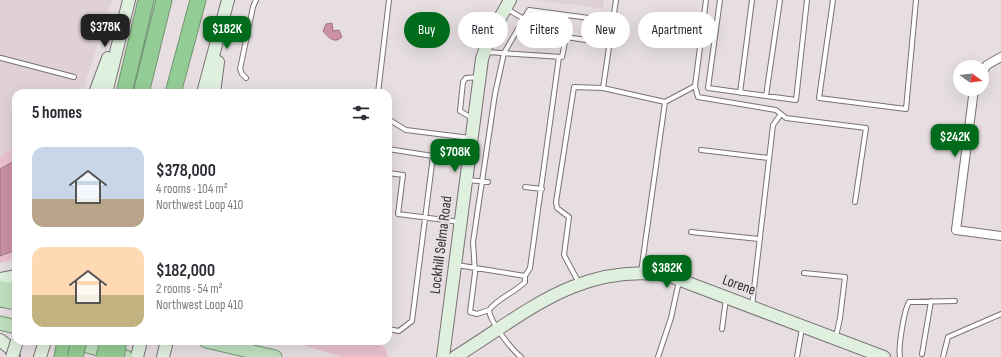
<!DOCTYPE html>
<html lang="en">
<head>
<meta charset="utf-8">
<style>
	:root { --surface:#fff; --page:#f7f7f7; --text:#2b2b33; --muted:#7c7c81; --accent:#006c1b }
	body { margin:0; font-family:"Sofia Sans Condensed",sans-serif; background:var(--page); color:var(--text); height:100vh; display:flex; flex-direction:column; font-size:15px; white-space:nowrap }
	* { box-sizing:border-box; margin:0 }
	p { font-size:13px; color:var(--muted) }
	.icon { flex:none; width:22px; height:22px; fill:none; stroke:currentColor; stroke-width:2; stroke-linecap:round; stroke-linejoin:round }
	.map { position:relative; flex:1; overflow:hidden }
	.drawer { position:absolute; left:12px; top:89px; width:380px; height:256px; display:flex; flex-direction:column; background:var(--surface); border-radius:12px; box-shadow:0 4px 16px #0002 }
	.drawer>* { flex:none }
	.guide { position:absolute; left:404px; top:12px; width:380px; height:36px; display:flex; gap:8px }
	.needle { width:26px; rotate:104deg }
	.fabs { position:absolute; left:953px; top:60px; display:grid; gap:8px }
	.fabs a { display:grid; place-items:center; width:36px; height:36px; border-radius:50%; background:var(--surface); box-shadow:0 4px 16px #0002; font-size:20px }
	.price { position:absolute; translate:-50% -34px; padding:0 9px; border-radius:8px; background:var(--accent); color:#fff; font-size:13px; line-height:26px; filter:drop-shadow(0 1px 2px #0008) }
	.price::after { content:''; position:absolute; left:50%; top:24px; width:12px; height:9px; margin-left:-6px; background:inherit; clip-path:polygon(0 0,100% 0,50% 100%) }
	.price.current { background:#222; color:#fff }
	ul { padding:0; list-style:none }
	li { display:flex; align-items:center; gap:12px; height:100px; padding:0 20px }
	li span { display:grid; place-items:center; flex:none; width:112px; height:80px; border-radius:12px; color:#555 }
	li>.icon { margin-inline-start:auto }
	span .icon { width:48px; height:48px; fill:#fffc; stroke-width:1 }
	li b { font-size:17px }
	h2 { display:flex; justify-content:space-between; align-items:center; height:48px; padding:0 20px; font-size:17px }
	.chip { padding:0 14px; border-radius:18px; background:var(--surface); box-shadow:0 4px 16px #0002; font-size:14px; line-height:36px }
	.chip.current { background:var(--accent); color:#fff }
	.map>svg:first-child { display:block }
	.built { fill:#e0d1d6 }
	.green { fill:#eac1cf }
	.water { fill:#cb90a5; stroke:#9e7483 }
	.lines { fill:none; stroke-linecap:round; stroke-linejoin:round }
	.lane-casing { stroke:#7a7275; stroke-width:6 }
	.street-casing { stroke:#7a7275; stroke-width:10 }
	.secondary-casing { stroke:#7a7275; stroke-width:14 }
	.primary-casing { stroke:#739673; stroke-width:15 }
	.highway-casing { stroke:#739673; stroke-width:17 }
	.lane { stroke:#fff; stroke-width:4 }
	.street { stroke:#fff; stroke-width:8 }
	.secondary { stroke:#dff0df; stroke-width:12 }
	.primary { stroke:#bfe0bf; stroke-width:13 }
	.highway { stroke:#94cc95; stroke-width:15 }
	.secondary-bridge-casing { stroke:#7a7275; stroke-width:14; stroke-linecap:butt }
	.highway-bridge-casing { stroke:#739673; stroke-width:17; stroke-linecap:butt }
	.secondary-bridge { stroke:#dff0df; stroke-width:12 }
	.highway-bridge { stroke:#94cc95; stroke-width:15 }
	.labels { text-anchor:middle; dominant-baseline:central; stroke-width:4; stroke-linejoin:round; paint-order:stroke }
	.street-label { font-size:15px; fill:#353233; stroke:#e6dee0 }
</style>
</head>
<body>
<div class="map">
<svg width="1001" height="357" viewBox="0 0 1001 357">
	<rect width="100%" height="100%" fill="#e6dee0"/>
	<path class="built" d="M0,0H112L82,93H16V145L0,155Z
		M530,0H604L603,8Z"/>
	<path class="green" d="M16,146V259L0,263V156Z
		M290,341H379L387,352V357H342Z"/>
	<path class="water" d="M332,23L333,31L339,30L342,37C334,44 329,38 323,31L326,24Z
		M16,160V250L0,256V169Z"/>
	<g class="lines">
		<g class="lane-casing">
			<path id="lane" d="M706,0L695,86L698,97L776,110L786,118L866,128L855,202
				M720,0L708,88L796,100L807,0
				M833,0L819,98L906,109L916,0
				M507,9L524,19
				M517,30L566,37
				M486,52L562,57L566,37L586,40L589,18L529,10L504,53L495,94L473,242L475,273L470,312L477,314L489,310
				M1,58L74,77
				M246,78L242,74L240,69L253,7L256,0
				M603,88L665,102
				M378,93L389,0
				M740,93L752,0
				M766,96L780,0
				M472,118L460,111L463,82L466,78L479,77
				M388,119L406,130L470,138
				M388,149L433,156L412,321L399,331L388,329
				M701,150L769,158
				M388,173L403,175L398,214L460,222
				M468,180L488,182
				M525,187L542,189
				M691,232L759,239
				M457,265L525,276
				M641,272L665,102L695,86
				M804,273L845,277L840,318L836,337
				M579,283L564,255L569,217L557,208L556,202L574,87L603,88L616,0
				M752,306L773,125L781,114
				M722,329L726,299
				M922,354L931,301
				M521,357C511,349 490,322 489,310C498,298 514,293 525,282V276L530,268L559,57
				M658,357L671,318L679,281
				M797,357L802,328
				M900,357C898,348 904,310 909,302L955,301
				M943,357L948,337L1001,314"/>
		</g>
		<g class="street-casing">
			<path id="street" d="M982,72L987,65L1001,57
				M974,89L956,230L1001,236"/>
		</g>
		<g class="secondary-casing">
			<path id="secondary" d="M95,93L108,58
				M106,93L129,0
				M203,93L228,0
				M214,93L218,62
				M0,279L16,276
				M0,340L11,349L14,357
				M40,357L45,341
				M137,357L141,341
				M163,357L167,341
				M443,357L482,59L489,38L510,0
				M455,357C525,314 578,263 667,275L884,357"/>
		</g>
		<g class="primary-casing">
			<path id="primary" d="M0,287L16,291
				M0,300L16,303
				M0,323L16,327
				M70,341L126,357
				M206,341L275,357"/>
		</g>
		<g class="highway-casing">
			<path id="highway" d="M124,93L146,0
				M141,93L164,0
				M173,93L198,0
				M62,357L65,341"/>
		</g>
		<use href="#lane" class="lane"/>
		<use href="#street" class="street"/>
		<use href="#secondary" class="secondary"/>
		<use href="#primary" class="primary"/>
		<use href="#highway" class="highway"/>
		<g class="secondary-bridge-casing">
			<path id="secondary-bridge" d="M12,357L17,341"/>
		</g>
		<g class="highway-bridge-casing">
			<path id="highway-bridge" d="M75,357L79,341
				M104,357L108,341
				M116,357L119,341"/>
		</g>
		<use href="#secondary-bridge" class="secondary-bridge"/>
		<use href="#highway-bridge" class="highway-bridge"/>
	</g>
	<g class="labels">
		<g class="street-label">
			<text transform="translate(441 245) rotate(-83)">Lockhill Selma Road</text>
			<text transform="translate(739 285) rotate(20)">Lorene</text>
		</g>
	</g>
</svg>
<div class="fabs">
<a><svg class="needle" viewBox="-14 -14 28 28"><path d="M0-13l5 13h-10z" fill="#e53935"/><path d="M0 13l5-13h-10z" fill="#7c7c81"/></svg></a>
</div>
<b class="price current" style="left:105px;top:48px">$378K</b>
<b class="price" style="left:227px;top:50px">$182K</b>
<b class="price" style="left:955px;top:158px">$242K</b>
<b class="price" style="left:455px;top:173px">$708K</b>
<b class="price" style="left:667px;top:289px">$382K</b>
<div class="guide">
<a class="chip current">Buy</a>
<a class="chip">Rent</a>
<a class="chip">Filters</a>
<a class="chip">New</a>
<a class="chip">Apartment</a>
</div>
<section class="drawer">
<h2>5 homes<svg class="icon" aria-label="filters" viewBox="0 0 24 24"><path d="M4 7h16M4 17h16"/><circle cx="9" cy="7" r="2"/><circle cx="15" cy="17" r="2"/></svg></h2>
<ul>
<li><span style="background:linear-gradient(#c9d6e8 65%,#b9a48a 0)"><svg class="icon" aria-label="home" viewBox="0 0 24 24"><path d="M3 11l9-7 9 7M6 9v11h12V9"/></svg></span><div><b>$378,000</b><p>4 rooms · 104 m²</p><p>Northwest Loop 410</p></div></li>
<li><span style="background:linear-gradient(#ffd9b3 60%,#c2b280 0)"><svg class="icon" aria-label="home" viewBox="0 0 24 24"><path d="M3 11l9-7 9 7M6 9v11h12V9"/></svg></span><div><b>$182,000</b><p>2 rooms · 54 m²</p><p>Northwest Loop 410</p></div></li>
</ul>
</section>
</div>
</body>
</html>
